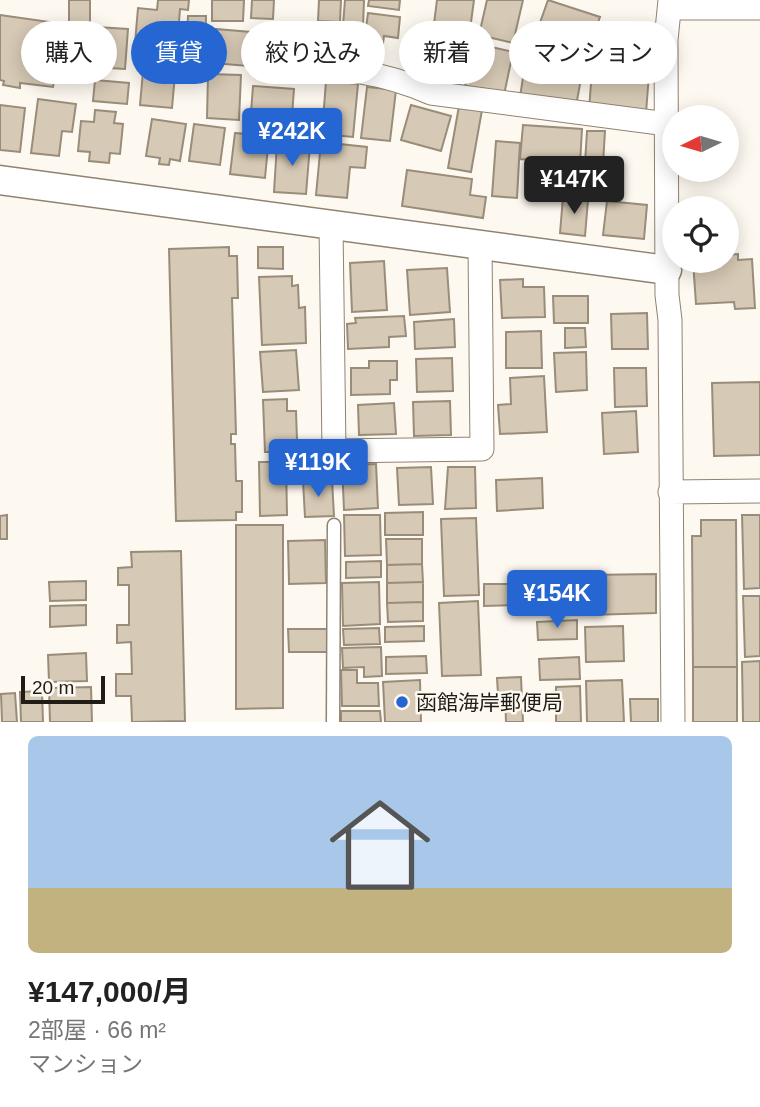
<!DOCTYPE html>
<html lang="ja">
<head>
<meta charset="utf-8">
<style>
	:root { --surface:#fff; --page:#f2f2f2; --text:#222; --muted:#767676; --accent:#2666d2 }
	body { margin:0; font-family:Helvetica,"Noto Sans JP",sans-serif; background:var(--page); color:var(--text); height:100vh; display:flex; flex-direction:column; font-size:26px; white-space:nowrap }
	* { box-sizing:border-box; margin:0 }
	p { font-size:23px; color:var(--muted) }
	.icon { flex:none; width:38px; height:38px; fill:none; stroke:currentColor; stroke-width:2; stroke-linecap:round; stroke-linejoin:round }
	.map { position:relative; height:722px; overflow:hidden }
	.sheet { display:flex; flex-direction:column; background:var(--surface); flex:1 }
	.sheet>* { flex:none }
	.hud { position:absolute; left:21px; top:21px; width:719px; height:63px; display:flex; gap:14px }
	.needle { width:46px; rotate:265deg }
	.fabs { position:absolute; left:662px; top:105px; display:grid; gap:14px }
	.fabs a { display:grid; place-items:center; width:77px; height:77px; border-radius:50%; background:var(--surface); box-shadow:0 4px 18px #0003; font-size:35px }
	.scale { position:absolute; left:21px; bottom:18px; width:84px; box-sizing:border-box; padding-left:7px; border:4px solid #211c15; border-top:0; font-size:19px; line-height:24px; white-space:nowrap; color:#211c15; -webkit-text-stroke:5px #fef9f0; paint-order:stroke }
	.price { position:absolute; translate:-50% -60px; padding:0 16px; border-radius:7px; background:var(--accent); color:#fff; font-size:23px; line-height:46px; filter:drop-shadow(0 2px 4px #0008) }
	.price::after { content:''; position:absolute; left:50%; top:42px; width:21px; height:16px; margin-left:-10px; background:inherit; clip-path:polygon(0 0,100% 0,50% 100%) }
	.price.current { background:#222; color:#fff }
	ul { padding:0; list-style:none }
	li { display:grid; align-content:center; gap:14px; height:371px; padding:0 28px }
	li span { display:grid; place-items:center; height:217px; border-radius:10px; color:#555 }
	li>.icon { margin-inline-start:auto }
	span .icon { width:126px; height:126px; fill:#fffc; stroke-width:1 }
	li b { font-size:30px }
	.chip { padding:0 24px; border-radius:32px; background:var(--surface); box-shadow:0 4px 18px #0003; font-size:24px; line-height:63px }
	.chip.current { background:var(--accent); color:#fff }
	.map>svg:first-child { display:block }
	.building { fill:#d6c9b5; stroke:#998d7a; stroke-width:2 }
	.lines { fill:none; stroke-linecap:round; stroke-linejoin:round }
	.service-casing { stroke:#8f8370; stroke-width:15 }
	.minor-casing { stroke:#8f8370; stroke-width:25 }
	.tertiary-casing { stroke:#8f8370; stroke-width:31 }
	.service { stroke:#fff; stroke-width:12 }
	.minor { stroke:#fff; stroke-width:23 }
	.tertiary { stroke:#fff; stroke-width:28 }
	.poi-dot { fill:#2666d2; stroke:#fef9f0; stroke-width:2.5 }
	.labels { text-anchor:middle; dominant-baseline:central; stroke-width:5; stroke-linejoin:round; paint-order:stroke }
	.poi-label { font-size:21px; fill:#211c15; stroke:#fef9f0; text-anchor:start }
</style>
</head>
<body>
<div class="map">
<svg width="760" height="722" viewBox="0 0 760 722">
	<rect width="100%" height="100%" fill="#fef9f0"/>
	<path class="building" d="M69,0H90V48H69Z
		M158,0H189L188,10L180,9L177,47L135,43L138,8L157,10Z
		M212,0H244L243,21H212Z
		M252,0H274L273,19L251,18Z
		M319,0H341L340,22L318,21Z
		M345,0H364L363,27L343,25Z
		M369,0H400L399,10L368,6Z
		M437,0H474L469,37L449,34L450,26L434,24Z
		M487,0H523L513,43L479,35Z
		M548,0L600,17L586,55L535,37Z
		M368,13L400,17L398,38L384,36L380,64L277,51L280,32L364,43Z
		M0,15L57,23L51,63L57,64L53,87L20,83V88L3,85L4,81L0,80Z
		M188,16H206L205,56L186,55Z
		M96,27L128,29L125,69L93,67Z
		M216,29L251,32L248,66L213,63Z
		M416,39L449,43L444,81L411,76Z
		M474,43L513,52L504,95L465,86Z
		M526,58L583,68L576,106L520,97Z
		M144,60L176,63L172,108L140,105Z
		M592,71L649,74L646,113L589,109Z
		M208,74L241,75L239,120L207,118Z
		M95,80L129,83L127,104L93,101Z
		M326,81L358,84L353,137L322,134Z
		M253,86L294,89L291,129L250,126Z
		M367,87L396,90L390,141L361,138Z
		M38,99L76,104L72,132L62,131L59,156L31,153Z
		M0,105L25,108L20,152L0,150Z
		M411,105L451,116L441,151L401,140Z
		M459,106L482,110L471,172L448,168Z
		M95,110L116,112L114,123L123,124L120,154L110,153L109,163L89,161L90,152L78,151L81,121L94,122Z
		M152,119L186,124L180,161L170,159L169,165L159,164L160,158L146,156Z
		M194,124L225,128L220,165L189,161Z
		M523,125L582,129L580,164L520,159Z
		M587,131H605L603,164L585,163Z
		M235,133L269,136L265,178L230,174Z
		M496,141L520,143L517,198L492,196Z
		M321,142L367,147L365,168L350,167L347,198L316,195Z
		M277,143L310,145L306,194L274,192Z
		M407,170L472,179L470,195L486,197L483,218L402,206Z
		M563,197L588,200L585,236L560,233Z
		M607,201L647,205L644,239L603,235Z
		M229,247V256H237L238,298H232L236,434H231V444H235L236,481H242V512H236V520L176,521L169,249Z
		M258,247H283V269L258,268Z
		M738,254V260L752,259L755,308L735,309L734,302L696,304L693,261H726V255Z
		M384,261L387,310L352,312L350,263Z
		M447,268L450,312L410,315L407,270Z
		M292,276V286L298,285L299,308L305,307L306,343L262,345L259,277Z
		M523,279V287H544L545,317L502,318L500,280Z
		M553,296H588V323H554Z
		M647,313L648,349H612L611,314Z
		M404,316L406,336L389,337V347L348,349L347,324L356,323L355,318Z
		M454,319L455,347L415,349L414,322Z
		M565,328H585L586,347L565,348Z
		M541,331L542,368H506V332Z
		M296,350L299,390L263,392L260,352Z
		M586,352L587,390L556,392L554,353Z
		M452,358L453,391L417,392L416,359Z
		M369,361H397V380H390V394L351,395V368H369Z
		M614,368H646L647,406L615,407Z
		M544,376L547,432L500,434L498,405L511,404L510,378Z
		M760,382V455L714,456L712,383Z
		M287,399V411H296L297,440L286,441V452H265L263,400Z
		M450,401L451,435L414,436L413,402Z
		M394,403L396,434L359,435L358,405Z
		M636,411L638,452L604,454L602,413Z
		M259,462H286L287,515L260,516Z
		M376,464L378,508L344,510L342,465Z
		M431,467L433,504L399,505L397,468Z
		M448,467H475L476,508L445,509Z
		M542,478L543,508L497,511L496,480Z
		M332,480L334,516L305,517L303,481Z
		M423,512V535H385V513Z
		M7,515V539H0V516Z
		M344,515H380L381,555L345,556Z
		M742,515H760V588L744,589Z
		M476,518L479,595L444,596L441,519Z
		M701,520H736L737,667H693L692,536H701Z
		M236,525H283V708L236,709Z
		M386,539H422V564L387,565Z
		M325,540L326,583L289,584L288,541Z
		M181,551L185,721L132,722L131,696H116V674H132L131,642L117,643V625H129V585H118V568L132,567L131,552Z
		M381,561V577L346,578V562Z
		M422,564L423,582L387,583V565Z
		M656,574V613L589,615L588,575Z
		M86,581V600L50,601L49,582Z
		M379,582L380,624L343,626L342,583Z
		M423,582V602L387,603V583Z
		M484,584H525V605L484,606Z
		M743,596H760V656L745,657Z
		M478,601L481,675L442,676L439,603Z
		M423,602V621L388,622L387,603Z
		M86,605V625L50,627V606Z
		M577,620V639L538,640L537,622Z
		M424,626V641L385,642V627Z
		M623,626L624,661L586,662L585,627Z
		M379,628L380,644L344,645L343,629Z
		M288,629H328V652H289Z
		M381,647L382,676L364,677V667L343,668L342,648Z
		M86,653L87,681L49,682L48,655Z
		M426,656L427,673L386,674V657Z
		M579,657L580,679L540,680L539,659Z
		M760,661V722H743L742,662Z
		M693,667H737V722H693Z
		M341,670H357V683H378L379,706H342Z
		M521,677L523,722H506L505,693L498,694L497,678Z
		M420,680L421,722H385L383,682Z
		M622,680L624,722H587L586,681Z
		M580,686L581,722H556V687Z
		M91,687L92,722H50L49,688Z
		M42,691L43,722H21L20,692Z
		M15,693L17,722H2L1,694Z
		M630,699H658V722H631Z
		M341,711H380L381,722H341Z"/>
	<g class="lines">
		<g class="service-casing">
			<path id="service" d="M333,722L334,525"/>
		</g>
		<g class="minor-casing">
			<path id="minor" d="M670,0L666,40L667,295L670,320L673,722
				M670,8H760
				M286,69C339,66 382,72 431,93L667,124
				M331,225L334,451L482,449L480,246
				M670,492L760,491"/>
		</g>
		<g class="tertiary-casing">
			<path id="tertiary" d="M0,180L667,270"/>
		</g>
		<use href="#service" class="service"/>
		<use href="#minor" class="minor"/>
		<use href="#tertiary" class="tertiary"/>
	</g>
	<circle class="poi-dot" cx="402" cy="702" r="7"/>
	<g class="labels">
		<g class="poi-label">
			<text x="416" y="702">函館海岸郵便局</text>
		</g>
	</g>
</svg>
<div class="fabs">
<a><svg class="needle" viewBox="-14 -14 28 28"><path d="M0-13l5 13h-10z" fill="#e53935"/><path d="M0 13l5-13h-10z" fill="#767676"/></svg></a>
<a><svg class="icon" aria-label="locate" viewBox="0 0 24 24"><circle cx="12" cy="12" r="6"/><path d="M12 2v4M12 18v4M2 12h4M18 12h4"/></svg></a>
</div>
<div class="scale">20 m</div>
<b class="price" style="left:292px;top:168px">¥242K</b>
<b class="price current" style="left:574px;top:216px">¥147K</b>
<b class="price" style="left:318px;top:499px">¥119K</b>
<b class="price" style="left:557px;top:630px">¥154K</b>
<div class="hud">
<a class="chip">購入</a>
<a class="chip current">賃貸</a>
<a class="chip">絞り込み</a>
<a class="chip">新着</a>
<a class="chip">マンション</a>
</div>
</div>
<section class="sheet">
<ul>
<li><span style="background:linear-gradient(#a9c7e8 70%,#c2b280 0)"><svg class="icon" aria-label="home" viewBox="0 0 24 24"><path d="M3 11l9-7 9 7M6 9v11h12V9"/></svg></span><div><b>¥147,000/月</b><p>2部屋 · 66 m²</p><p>マンション</p></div></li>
</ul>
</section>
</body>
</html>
